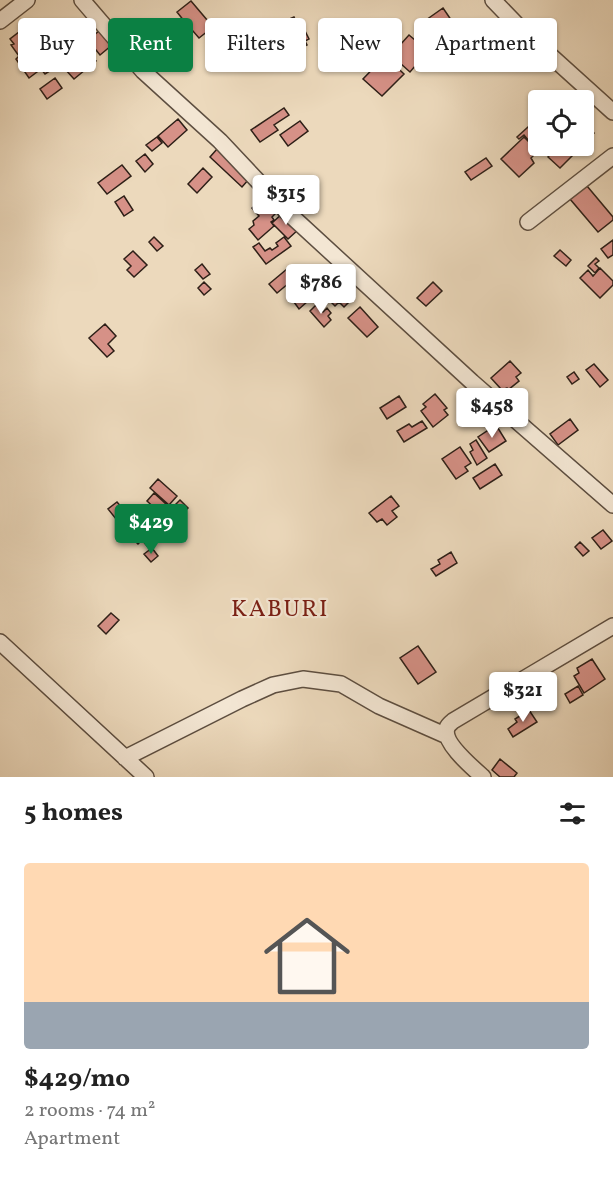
<!DOCTYPE html>
<html lang="en">
<head>
<meta charset="utf-8">
<style>
	:root { --surface:#fff; --page:#f2f2f2; --text:#222; --muted:#767676; --line:#e0e0e0; --accent:#0b8043 }
	body { margin:0; font-family:Vollkorn,serif; background:var(--page); color:var(--text); height:100vh; display:flex; flex-direction:column; font-size:22px; white-space:nowrap }
	* { box-sizing:border-box; margin:0 }
	p { font-size:20px; color:var(--muted) }
	.icon { flex:none; width:33px; height:33px; fill:none; stroke:currentColor; stroke-width:2; stroke-linecap:round; stroke-linejoin:round }
	.map { position:relative; height:777px; overflow:hidden }
	.panel { display:flex; flex-direction:column; background:var(--surface); flex:1 }
	.panel>* { flex:none }
	.top-card { position:absolute; left:18px; top:18px; width:578px; height:54px; display:flex; gap:12px }
	.tools { position:absolute; left:528px; top:90px; display:grid; gap:12px }
	.tools a { display:grid; place-items:center; width:66px; height:66px; border-radius:6px; background:var(--surface); box-shadow:0 2px 4px #0004; font-size:30px }
	.price { position:absolute; translate:-50% -51px; padding:0 14px; border-radius:6px; background:#fff; color:#222; font-size:20px; line-height:39px; filter:drop-shadow(0 2px 3px #0008) }
	.price::after { content:''; position:absolute; left:50%; top:36px; width:18px; height:14px; margin-left:-9px; background:inherit; clip-path:polygon(0 0,100% 0,50% 100%) }
	.price.active { background:var(--accent); color:#fff }
	ul { padding:0; list-style:none }
	li { display:grid; align-content:center; gap:12px; height:318px; padding:0 24px }
	li+li { border-top:2px solid var(--line) }
	li span { display:grid; place-items:center; height:186px; border-radius:6px; color:#555 }
	li>.icon { margin-inline-start:auto }
	span .icon { width:108px; height:108px; fill:#fffc; stroke-width:1 }
	li b { font-size:26px }
	h2 { display:flex; justify-content:space-between; align-items:center; height:72px; padding:0 24px; font-size:26px }
	.tag { padding:0 21px; border-radius:6px; background:var(--surface); box-shadow:0 2px 4px #0004; font-size:21px; line-height:54px }
	.tag.active { background:var(--accent); color:#fff }
	.map>svg:first-child { display:block }
	.building { fill:#d69187; stroke:#2d1f17; stroke-width:1.5 }
	.lines { fill:none; stroke-linecap:round; stroke-linejoin:round }
	.minor-casing { stroke:#5d4e40; stroke-width:18 }
	.minor { stroke:#f3e6d3; stroke-width:15 }
	.labels { text-anchor:middle; dominant-baseline:central; stroke-width:4.5; stroke-linejoin:round; paint-order:stroke }
	.quarter-label { font-size:24px; letter-spacing:1.5px; fill:#7a1f14; stroke:#f3e6d3 }
</style>
</head>
<body>
<div class="map">
<svg width="613" height="777" viewBox="0 0 613 777">
	<rect width="100%" height="100%" fill="#ecd9bc"/>
	<filter id="stains"><feTurbulence type="fractalNoise" baseFrequency=".00333" numOctaves="4"/><feColorMatrix values="0 0 0 0 .2 0 0 0 0 .09 0 0 0 0 .02 0 0 0 .5 -.17"/></filter>
	<radialGradient id="worn" r=".72"><stop offset=".6" stop-color="#630" stop-opacity="0"/><stop offset="1" stop-color="#630" stop-opacity=".3"/></radialGradient>
	<path class="building" d="M191,1L213,27L199,38L193,31L190,34L182,24L185,22L177,12Z
		M443,8L458,30L438,43L425,27L428,26L426,20Z
		M294,17L297,23H301L309,39L305,41L307,45L287,55L282,45L275,48L271,40L279,37L273,26Z
		M46,31L56,45L45,52L56,67L45,74L41,69L29,78L16,59L19,56L11,45L14,44L10,39L19,32L30,43Z
		M99,31L112,45L100,55L88,40Z
		M147,32L153,39L140,49L134,42Z
		M409,35L428,51L410,72L391,55Z
		M175,41L181,52L164,63L160,56L169,50L167,46Z
		M88,51L96,61L74,79L65,69Z
		M385,56L404,74L382,96L363,79Z
		M55,78L62,88L47,99L40,89Z
		M284,108L289,115L274,125L278,130L260,142L251,130Z
		M538,118V132L529,141L524,135L519,139L517,137Z
		M178,119L187,130L168,147L158,136Z
		M300,121L308,131L288,146L280,135Z
		M584,124L594,133L586,142L584,139Z
		M157,137L162,143L152,151L146,145Z
		M524,137L538,151L531,158L534,163L519,177L501,159Z
		M552,146H574L578,150L560,168L548,157L553,151L550,148Z
		M217,149L249,179L242,187L210,157Z
		M145,154L153,164L145,172L136,161Z
		M486,158L492,166L471,180L465,172Z
		M122,165L131,176L107,194L98,183Z
		M203,168L212,177L197,193L188,184Z
		M587,186L613,217V220L598,232L570,199Z
		M124,196L133,210L124,216L115,202Z
		M258,203L266,213L272,208L276,213L272,217L274,220L271,222L274,226L258,240L249,229L254,225L253,221L259,216L252,208Z
		M284,212L299,229L288,239L272,223Z
		M154,237L163,246L157,251L149,242Z
		M284,237L291,246L266,264L253,247L259,243L265,251L270,248L272,250L278,246L276,243Z
		M613,240V255L608,258L601,249Z
		M560,250L571,260L566,266L554,256Z
		M133,251L147,265L134,277L127,270L131,266L124,259Z
		M596,258L599,261L595,264L599,268L595,273L588,266Z
		M202,264L210,274L203,279L195,270Z
		M600,268L613,281V285L600,298L580,278L588,270L593,276Z
		M287,269L295,278L277,293L269,284Z
		M350,277L357,284L344,296L350,301L344,307L339,302L335,306L328,299Z
		M204,282L211,289L204,295L198,288Z
		M433,282L442,291L426,306L417,298Z
		M302,295L308,301L299,309L294,302Z
		M316,305L323,312L327,308L331,313L328,316L331,320L324,327L310,311Z
		M360,307L378,327L367,337L348,318Z
		M105,324L116,336L108,344L114,351L107,357L89,338Z
		M510,361L521,373L516,377L519,381L508,390L507,388L502,390L491,378Z
		M594,364L608,380L600,387L586,370Z
		M574,372L579,379L572,384L567,377Z
		M435,394L447,408L444,410L448,415L433,427L421,411L426,407L423,404Z
		M399,396L406,407L387,419L380,408Z
		M570,419L578,430L558,445L550,434Z
		M422,421L427,428L404,442L397,431L409,424L412,427Z
		M496,425L506,441L489,452L478,437Z
		M476,440L487,458L477,465L470,452L473,450L470,444Z
		M460,447L471,463L465,467L468,471L456,479L442,459Z
		M495,464L502,475L480,489L473,478Z
		M158,479L177,496L169,505L150,488Z
		M154,493L167,505L160,513L147,501Z
		M391,496L399,506L392,511L397,517L387,525L382,519L377,522L369,513Z
		M180,500L188,508L179,517L171,509Z
		M117,502L133,521L124,529L108,509Z
		M603,530L612,541L601,549L592,538Z
		M140,531L151,543L147,546L142,540L138,544L132,538Z
		M580,542L589,551L583,556L575,547Z
		M152,548L158,556L151,562L144,554Z
		M451,552L457,563L436,576L431,569L440,564L438,560Z
		M111,613L119,620L106,634L98,626Z
		M418,646L436,672L418,684L400,658Z
		M592,659L605,679L584,693L574,676L579,673L577,668Z
		M578,686L583,695L570,703L565,694Z
		M529,710L537,722L513,737L508,729L517,722L515,719Z
		M500,759L517,773L514,777H500L492,770Z"/>
	<g class="lines">
		<g class="minor-casing">
			<path id="minor" d="M82,0L143,71L220,141L286,211L472,382L613,505
				M493,0L521,29L613,112
				M0,21L27,0
				M528,222L613,156
				M0,642L146,777
				M125,758L242,699L273,685L303,679L341,684L379,706L447,736
				M483,777C473,768 442,742 447,728C448,725 451,723 453,721L613,626"/>
		</g>
		<use href="#minor" class="minor"/>
	</g>
	<g class="labels">
		<g class="quarter-label">
			<text x="280" y="610">KABURI</text>
		</g>
	</g>
	<rect width="100%" height="100%" filter="url(#stains)"/>
	<rect width="100%" height="100%" fill="url(#worn)"/>
</svg>
<div class="tools">
<a><svg class="icon" aria-label="locate" viewBox="0 0 24 24"><circle cx="12" cy="12" r="6"/><path d="M12 2v4M12 18v4M2 12h4M18 12h4"/></svg></a>
</div>
<b class="price" style="left:286px;top:226px">$315</b>
<b class="price" style="left:321px;top:315px">$786</b>
<b class="price" style="left:492px;top:439px">$458</b>
<b class="price active" style="left:151px;top:555px">$429</b>
<b class="price" style="left:523px;top:723px">$321</b>
<div class="top-card">
<a class="tag">Buy</a>
<a class="tag active">Rent</a>
<a class="tag">Filters</a>
<a class="tag">New</a>
<a class="tag">Apartment</a>
</div>
</div>
<section class="panel">
<h2>5 homes<svg class="icon" aria-label="filters" viewBox="0 0 24 24"><path d="M4 7h16M4 17h16"/><circle cx="9" cy="7" r="2"/><circle cx="15" cy="17" r="2"/></svg></h2>
<ul>
<li><span style="background:linear-gradient(#ffd9b3 75%,#9aa5b1 0)"><svg class="icon" aria-label="home" viewBox="0 0 24 24"><path d="M3 11l9-7 9 7M6 9v11h12V9"/></svg></span><div><b>$429/mo</b><p>2 rooms · 74 m²</p><p>Apartment</p></div></li>
</ul>
</section>
</body>
</html>
